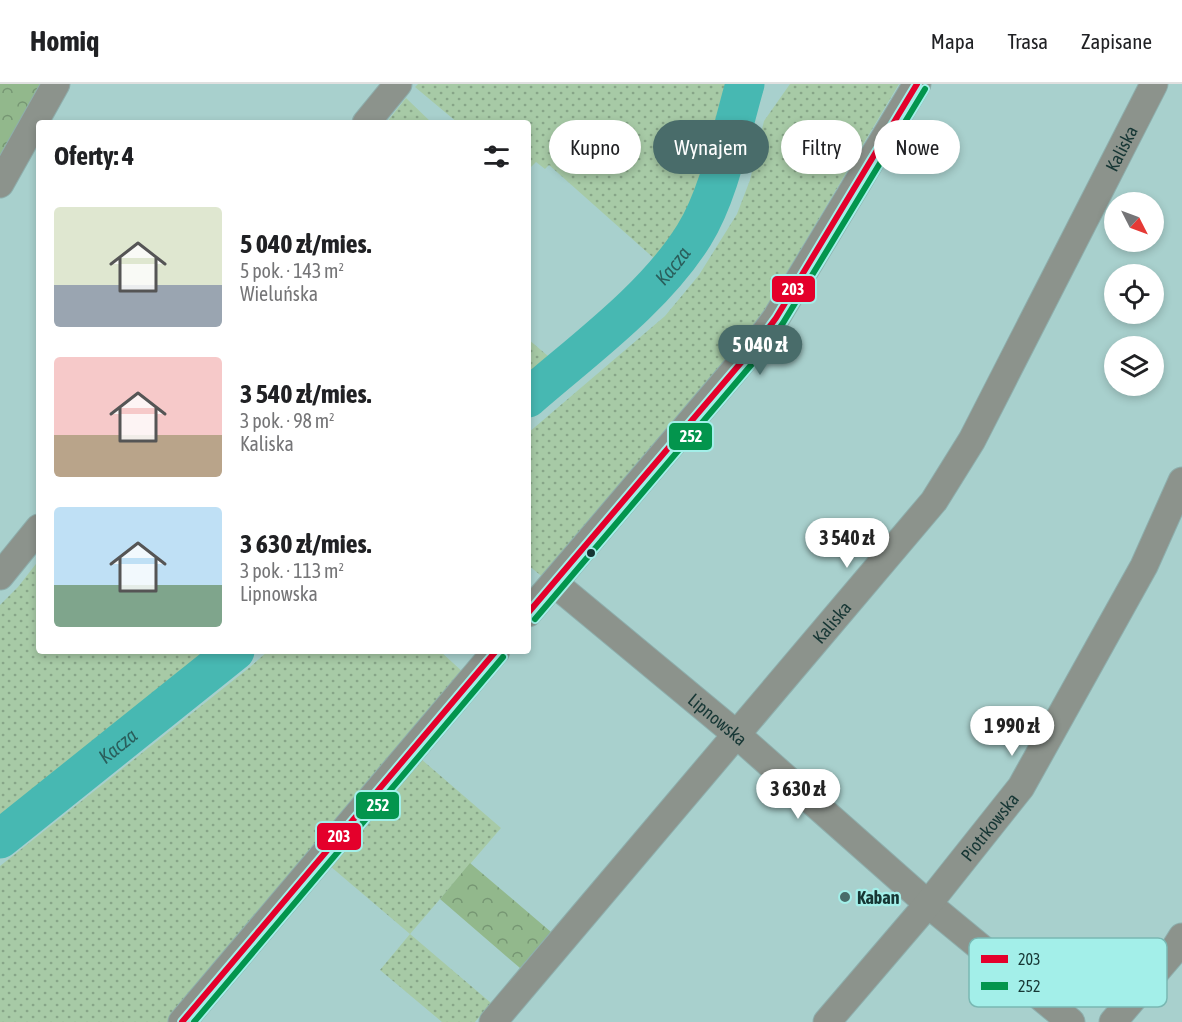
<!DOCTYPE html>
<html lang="pl">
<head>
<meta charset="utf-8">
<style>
	:root { --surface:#fff; --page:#f6f6f6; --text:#202124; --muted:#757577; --line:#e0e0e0; --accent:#496c6a }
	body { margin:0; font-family:"Asap Condensed",sans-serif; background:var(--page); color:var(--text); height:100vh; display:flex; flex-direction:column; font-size:22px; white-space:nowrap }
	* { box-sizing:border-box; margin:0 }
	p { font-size:20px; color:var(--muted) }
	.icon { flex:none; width:33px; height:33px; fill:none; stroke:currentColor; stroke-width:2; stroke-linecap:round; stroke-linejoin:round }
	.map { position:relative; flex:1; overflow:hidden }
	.details { position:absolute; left:36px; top:36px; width:495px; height:534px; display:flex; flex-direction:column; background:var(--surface); border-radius:6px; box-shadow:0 3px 9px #0003 }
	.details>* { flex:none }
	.top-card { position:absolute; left:549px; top:36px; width:543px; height:54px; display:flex; gap:12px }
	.needle { width:39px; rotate:132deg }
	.buttons { position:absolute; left:1104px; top:108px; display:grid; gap:12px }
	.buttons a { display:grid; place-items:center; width:60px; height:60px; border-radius:50%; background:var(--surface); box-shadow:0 3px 9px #0003; font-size:30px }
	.price { position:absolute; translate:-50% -51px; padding:0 14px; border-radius:21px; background:#fff; color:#222; font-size:20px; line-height:39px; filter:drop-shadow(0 2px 3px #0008) }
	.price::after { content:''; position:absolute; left:50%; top:36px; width:18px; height:14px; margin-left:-9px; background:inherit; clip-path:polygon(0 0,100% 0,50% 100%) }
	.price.selected { background:var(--accent); color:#fff }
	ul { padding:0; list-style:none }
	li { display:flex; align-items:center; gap:18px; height:150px; padding:0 18px }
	li span { display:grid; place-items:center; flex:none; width:168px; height:120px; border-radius:6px; color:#555 }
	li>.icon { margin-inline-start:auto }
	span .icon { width:72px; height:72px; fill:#fffc; stroke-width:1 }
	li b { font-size:26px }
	h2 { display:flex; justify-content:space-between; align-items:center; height:72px; padding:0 18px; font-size:26px }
	.chip { padding:0 21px; border-radius:27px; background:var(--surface); box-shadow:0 3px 9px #0003; font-size:21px; line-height:54px }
	.chip.selected { background:var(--accent); color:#fff }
	header { display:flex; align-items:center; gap:36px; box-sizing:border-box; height:84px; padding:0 30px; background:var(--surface); border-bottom:2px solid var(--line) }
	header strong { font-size:28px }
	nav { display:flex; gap:33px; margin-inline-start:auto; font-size:21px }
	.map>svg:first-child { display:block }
	.grass { fill:url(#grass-dots) }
	.forest { fill:url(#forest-crowns) }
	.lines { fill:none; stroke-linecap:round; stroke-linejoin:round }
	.river { stroke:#47b8b2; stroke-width:39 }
	.street-casing { stroke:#8eaeac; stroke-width:29 }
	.street { stroke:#8c938c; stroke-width:27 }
	.bus-1-casing { stroke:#a3efe9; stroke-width:10 }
	.bus-2-casing { stroke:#a3efe9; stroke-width:10 }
	.bus-1 { stroke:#e4002b; stroke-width:6 }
	.bus-2 { stroke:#03954d; stroke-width:6 }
	.bus-dot { fill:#163634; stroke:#a3efe9; stroke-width:2 }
	.poi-dot { fill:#496c6a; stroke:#a3efe9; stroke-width:2 }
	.labels { text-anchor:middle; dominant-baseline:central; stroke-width:4.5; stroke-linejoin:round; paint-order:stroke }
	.street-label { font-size:18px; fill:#163634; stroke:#a3efe9 }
	.poi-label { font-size:18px; font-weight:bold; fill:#163634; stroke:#a3efe9; text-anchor:start }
	.water-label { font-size:20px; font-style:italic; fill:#2a5f5c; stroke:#a3efe9 }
	.key { fill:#a3efe9; stroke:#79b8b3; stroke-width:1.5 }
	.key-label { font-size:16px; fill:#163634 }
	.line-badge { stroke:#a3efe9; stroke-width:2 }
	.badge-label { font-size:16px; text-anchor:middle; font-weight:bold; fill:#fff }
</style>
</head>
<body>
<header>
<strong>Homiq</strong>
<nav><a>Mapa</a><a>Trasa</a><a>Zapisane</a></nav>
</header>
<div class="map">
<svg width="1182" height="938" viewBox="0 0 1182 938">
	<defs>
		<pattern id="grass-dots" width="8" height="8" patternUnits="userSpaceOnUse" patternTransform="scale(1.5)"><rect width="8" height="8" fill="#a7caa6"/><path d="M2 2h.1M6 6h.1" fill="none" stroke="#87a588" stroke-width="1.8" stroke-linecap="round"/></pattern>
		<pattern id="forest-crowns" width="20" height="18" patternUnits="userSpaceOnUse" patternTransform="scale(1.5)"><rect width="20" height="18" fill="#92b88c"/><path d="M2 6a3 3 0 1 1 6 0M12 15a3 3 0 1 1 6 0" fill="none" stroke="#769673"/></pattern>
	</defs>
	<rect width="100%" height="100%" fill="#a8d0cd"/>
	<path class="grass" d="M418,0H733L697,118L687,135L657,177L549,81L545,85L536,78L528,86V39H458L415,3Z
		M790,0H899L755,242L545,495L528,481V349L665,232L699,191L737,130L750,96L764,37Z
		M406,14L432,39H386Z
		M528,255L548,272L528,290Z
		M39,476V567H223L0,737V521L18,503Z
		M268,567H440L465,590L168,938H0V782L250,583Z
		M421,675L501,744L410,850L330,782Z
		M410,850L491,919L475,938H442L380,886Z"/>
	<path class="forest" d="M0,0H45L0,81Z
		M470,779L551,848L520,884L440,815Z"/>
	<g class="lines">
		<g class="river">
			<path id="s1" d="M528,314C583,266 655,214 694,151C720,109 731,48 745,0"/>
			<path id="s2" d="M0,755L235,567"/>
		</g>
		<g class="street-casing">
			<g id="street">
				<path d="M366,39L398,0"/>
				<path d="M0,100L56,0"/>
				<path d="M0,492L39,444"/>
				<path id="s3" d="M554,499L736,650L928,820L1071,938"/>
				<path d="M528,529L756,261L776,234L917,0"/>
				<path d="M182,938L496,567"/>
				<path id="s4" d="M493,938L934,417L972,356L1154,0"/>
				<path id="s5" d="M827,938L928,820L1021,703L1144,482L1182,397"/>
				<path d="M1113,938L1172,869L1182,853"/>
			</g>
		</g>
		<use href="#street" class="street"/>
		<g class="bus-1-casing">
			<path id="bus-1" d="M528,529L756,261L776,234L917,0
				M182,938L496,567"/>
		</g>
		<g class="bus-2-casing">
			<path id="bus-2" d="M535,535L763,267L783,239L925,5
				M194,938L503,573"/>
		</g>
		<use href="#bus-1" class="bus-1"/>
		<use href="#bus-2" class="bus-2"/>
	</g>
	<circle class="bus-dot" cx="591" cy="469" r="5"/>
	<circle class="poi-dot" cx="845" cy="813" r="6"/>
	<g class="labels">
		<g class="street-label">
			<text stroke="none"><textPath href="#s4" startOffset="1082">Kaliska</textPath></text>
			<text stroke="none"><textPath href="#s4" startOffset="524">Kaliska</textPath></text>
			<text stroke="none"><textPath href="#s3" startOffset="213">Lipnowska</textPath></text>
			<text stroke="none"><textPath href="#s5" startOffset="254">Piotrkowska</textPath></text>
		</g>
		<g class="poi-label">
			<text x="857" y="813">Kaban</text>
		</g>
		<g class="water-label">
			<text stroke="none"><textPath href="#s1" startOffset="196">Kacza</textPath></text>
			<text stroke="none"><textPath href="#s2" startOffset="150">Kacza</textPath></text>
		</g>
	</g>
	<rect x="969" y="854" width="198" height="69" rx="9" class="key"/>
	<rect x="981" y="871" width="27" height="8" fill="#e4002b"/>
	<rect x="981" y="898" width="27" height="8" fill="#03954d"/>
	<g class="key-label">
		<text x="1018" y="881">203</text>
		<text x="1018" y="908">252</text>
	</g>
	<g class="line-badge">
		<rect x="771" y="191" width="45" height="28" rx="6" fill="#e4002b"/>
		<rect x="668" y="338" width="45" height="29" rx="6" fill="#03954d"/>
		<rect x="355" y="707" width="45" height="29" rx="6" fill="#03954d"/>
		<rect x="316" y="738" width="46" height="29" rx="6" fill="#e4002b"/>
	</g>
	<g class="badge-label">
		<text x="793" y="211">203</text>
		<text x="691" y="358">252</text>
		<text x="378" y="727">252</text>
		<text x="339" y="758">203</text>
	</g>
</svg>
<div class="buttons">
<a><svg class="needle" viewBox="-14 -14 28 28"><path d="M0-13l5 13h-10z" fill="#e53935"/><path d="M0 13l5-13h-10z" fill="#757577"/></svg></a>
<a><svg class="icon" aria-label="locate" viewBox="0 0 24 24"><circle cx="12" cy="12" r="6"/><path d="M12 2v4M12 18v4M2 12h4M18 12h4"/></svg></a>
<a><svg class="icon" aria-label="layers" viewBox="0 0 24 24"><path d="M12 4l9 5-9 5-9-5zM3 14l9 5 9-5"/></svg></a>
</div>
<b class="price selected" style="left:760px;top:292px">5 040 zł</b>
<b class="price" style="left:847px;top:485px">3 540 zł</b>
<b class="price" style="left:1012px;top:673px">1 990 zł</b>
<b class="price" style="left:798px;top:736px">3 630 zł</b>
<div class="top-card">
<a class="chip">Kupno</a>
<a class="chip selected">Wynajem</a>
<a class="chip">Filtry</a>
<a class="chip">Nowe</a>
</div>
<section class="details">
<h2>Oferty: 4<svg class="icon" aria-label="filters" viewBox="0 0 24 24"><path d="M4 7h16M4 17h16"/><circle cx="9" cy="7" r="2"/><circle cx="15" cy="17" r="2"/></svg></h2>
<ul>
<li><span style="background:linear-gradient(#dfe7d0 65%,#9aa5b1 0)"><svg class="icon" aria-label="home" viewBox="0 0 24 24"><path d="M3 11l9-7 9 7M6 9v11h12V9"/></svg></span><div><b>5 040 zł/mies.</b><p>5 pok. · 143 m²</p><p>Wieluńska</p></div></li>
<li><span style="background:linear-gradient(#f6c9c9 65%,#b9a48a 0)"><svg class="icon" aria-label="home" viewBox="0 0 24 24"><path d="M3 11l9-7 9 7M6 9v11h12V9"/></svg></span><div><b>3 540 zł/mies.</b><p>3 pok. · 98 m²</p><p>Kaliska</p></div></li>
<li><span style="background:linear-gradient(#bfe0f5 65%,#7fa58c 0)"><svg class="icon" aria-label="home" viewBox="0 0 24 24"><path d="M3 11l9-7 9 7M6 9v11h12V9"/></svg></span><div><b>3 630 zł/mies.</b><p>3 pok. · 113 m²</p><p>Lipnowska</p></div></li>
</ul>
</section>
</div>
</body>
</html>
